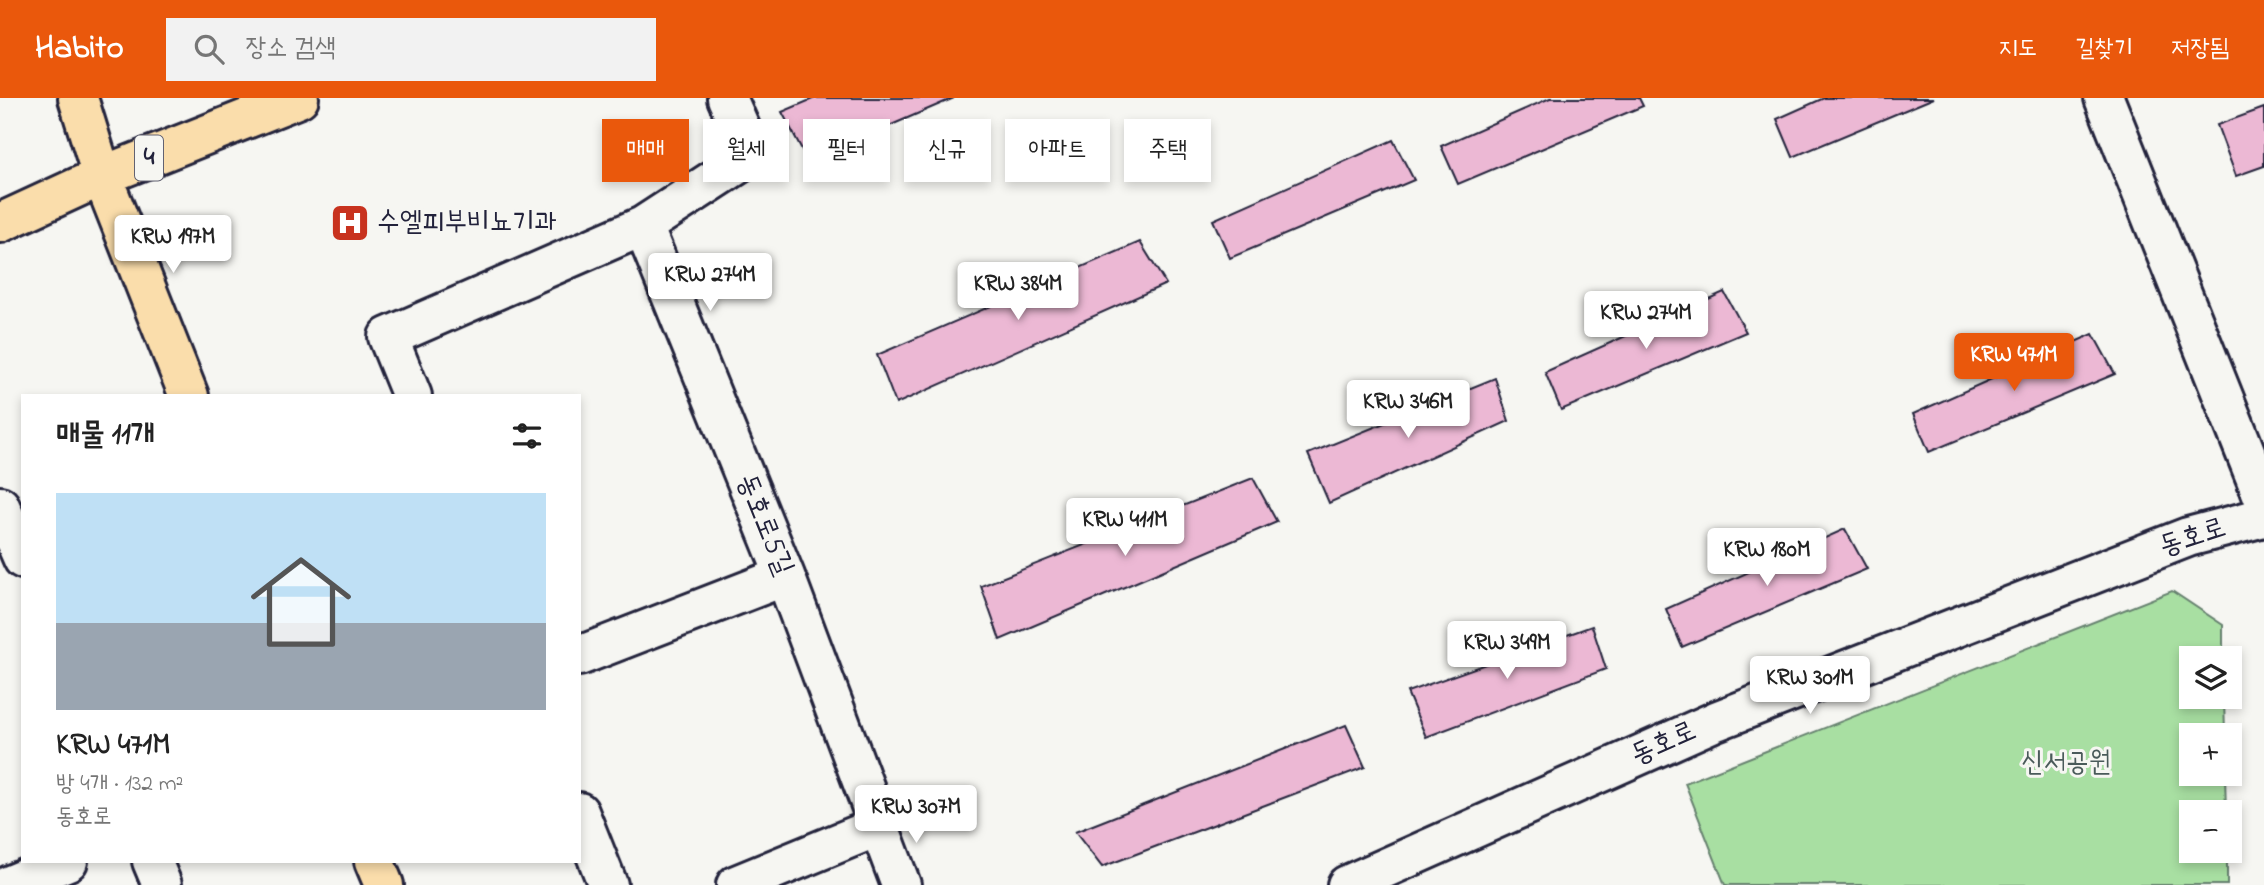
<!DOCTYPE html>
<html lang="ko">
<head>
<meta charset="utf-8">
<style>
	:root { --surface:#fff; --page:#f2f2f2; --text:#222; --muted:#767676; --line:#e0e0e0; --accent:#ea580c }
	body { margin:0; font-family:"Indie Flower","Poor Story",sans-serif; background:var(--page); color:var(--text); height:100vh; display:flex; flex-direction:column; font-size:26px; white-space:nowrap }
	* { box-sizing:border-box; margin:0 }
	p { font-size:23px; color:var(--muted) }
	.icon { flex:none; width:38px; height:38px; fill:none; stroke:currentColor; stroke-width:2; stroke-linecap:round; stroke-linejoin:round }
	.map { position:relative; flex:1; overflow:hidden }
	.drawer { position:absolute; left:21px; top:296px; width:560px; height:469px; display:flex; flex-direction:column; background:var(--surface); border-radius:0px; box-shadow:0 4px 10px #0003 }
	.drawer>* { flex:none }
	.banner { position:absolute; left:602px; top:21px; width:665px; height:63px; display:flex; gap:14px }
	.controls { position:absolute; left:2179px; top:548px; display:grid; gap:14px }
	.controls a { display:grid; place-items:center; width:63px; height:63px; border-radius:0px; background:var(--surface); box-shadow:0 4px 10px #0003; font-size:35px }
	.price { position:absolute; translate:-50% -60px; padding:0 16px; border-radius:7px; background:#fff; color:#222; font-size:23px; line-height:46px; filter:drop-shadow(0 2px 4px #0008) }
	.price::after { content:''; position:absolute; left:50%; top:42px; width:21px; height:16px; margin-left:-10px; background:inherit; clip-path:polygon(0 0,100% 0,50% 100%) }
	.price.current { background:var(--accent); color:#fff }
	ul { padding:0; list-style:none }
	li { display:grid; align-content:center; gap:14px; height:371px; padding:0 35px }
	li+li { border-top:2px solid var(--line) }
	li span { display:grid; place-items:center; height:217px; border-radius:0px; color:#555 }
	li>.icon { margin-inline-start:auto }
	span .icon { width:126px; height:126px; fill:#fffc; stroke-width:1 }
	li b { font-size:30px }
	h2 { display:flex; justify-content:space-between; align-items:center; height:84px; padding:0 35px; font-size:30px }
	.tag { padding:0 24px; border-radius:0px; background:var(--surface); box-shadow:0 4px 10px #0003; font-size:24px; line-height:63px }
	.tag.current { background:var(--accent); color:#fff }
	header { display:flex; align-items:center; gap:42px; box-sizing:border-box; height:98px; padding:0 35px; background:var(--accent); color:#fff }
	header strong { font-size:33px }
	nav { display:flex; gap:38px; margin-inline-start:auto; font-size:24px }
	.search { width:490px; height:63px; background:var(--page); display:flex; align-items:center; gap:18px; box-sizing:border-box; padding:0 24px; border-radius:0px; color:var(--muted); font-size:26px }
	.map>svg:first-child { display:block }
	.green { fill:#a8dfa2; stroke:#65806e; stroke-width:2 }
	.building { fill:#ecb8d4; stroke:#22223b; stroke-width:2 }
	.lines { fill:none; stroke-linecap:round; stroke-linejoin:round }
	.minor-casing { stroke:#22223b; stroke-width:44 }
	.major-casing { stroke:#22223b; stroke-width:44 }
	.minor { stroke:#f6f6f2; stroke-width:38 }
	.major { stroke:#faddab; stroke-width:38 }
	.labels { text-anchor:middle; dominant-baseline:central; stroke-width:6; stroke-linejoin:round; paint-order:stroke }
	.shield { fill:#f6f6f2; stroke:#626272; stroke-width:2 }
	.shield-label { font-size:26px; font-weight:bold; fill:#22223b }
	.poi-label { font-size:28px; fill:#22223b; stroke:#f6f6f2; text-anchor:start }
	.street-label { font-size:28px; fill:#22223b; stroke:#f6f6f2 }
	.park-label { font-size:28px; fill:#4a5b5a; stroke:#f6f6f2 }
</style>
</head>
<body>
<header>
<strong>Habito</strong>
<div class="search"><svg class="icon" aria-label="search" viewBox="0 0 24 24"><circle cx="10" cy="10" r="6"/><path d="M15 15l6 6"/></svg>장소 검색</div>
<nav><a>지도</a><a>길찾기</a><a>저장됨</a></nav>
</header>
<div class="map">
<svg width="2264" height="787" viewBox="0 0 2264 787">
	<rect width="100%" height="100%" fill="#f6f6f2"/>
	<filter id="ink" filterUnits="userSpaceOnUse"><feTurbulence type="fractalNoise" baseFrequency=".0143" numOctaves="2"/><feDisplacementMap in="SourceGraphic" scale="14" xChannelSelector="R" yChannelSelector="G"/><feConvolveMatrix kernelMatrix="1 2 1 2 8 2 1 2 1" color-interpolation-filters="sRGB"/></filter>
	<g filter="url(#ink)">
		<path class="green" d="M2172,493L2223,527V560H2191V598L2224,599L2225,637H2191V676H2225L2226,714H2191V752L2227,753V787H1725L1685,685Z"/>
		<path class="building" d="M815,0H954L808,63L782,14Z
			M1550,0H1639L1643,8L1458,86L1441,48Z
			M1824,0H1934L1793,59L1777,21Z
			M2264,10V68L2236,78L2217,27Z
			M1393,42L1414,82L1230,160L1213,122Z
			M1140,144L1166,186L896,306L877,257Z
			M1724,194L1746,234L1561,312L1545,274Z
			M2093,236L2115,276L1929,354L1913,316Z
			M1495,280L1509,323L1329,405L1308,356Z
			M1253,380L1277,424L1000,542L981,488Z
			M1845,431L1867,471L1682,549L1666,511Z
			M1592,528L1606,571L1426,639L1407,594Z
			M1346,627L1365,669L1102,769L1075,734Z"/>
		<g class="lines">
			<g class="minor-casing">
				<path id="minor" d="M2104,0L2264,401
					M643,128L752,57L727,0
					M412,298L388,239L643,128L785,478L901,787
					M0,408L23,461
					M579,558L785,478
					M579,714L608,787
					M152,763L162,787
					M10,787L68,763
					M736,787L877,729
					M1347,787L1716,623L2188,439L2264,419"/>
			</g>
			<g class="major-casing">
				<path id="major" d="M78,0L102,78L189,298
					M0,125L102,78L299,0
					M374,763L384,787"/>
			</g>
			<use href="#minor" class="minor"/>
			<use href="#major" class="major"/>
		</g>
	</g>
	<defs>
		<g id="hospital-square" transform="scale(2.0125)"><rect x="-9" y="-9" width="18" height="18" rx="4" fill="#c8321e" stroke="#f6f6f2"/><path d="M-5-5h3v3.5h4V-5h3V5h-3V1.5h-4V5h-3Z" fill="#fff"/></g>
	</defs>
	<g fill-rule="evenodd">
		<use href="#hospital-square" x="350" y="125"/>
	</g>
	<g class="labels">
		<rect class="shield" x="135" y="37.5" width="28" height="45" rx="5"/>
		<g class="shield-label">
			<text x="149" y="60">4</text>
		</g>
		<g class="poi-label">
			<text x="377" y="125">수엘피부비뇨기과</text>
		</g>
		<g class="street-label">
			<text transform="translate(764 427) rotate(68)">동호로5길</text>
			<text transform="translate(2193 440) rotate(-18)">동호로</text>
			<text transform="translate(1664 646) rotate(-24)">동호로</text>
		</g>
		<g class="park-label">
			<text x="2066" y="665">신서공원</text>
		</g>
	</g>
</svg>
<div class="controls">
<a><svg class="icon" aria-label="layers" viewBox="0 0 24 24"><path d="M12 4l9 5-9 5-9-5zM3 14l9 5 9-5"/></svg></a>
<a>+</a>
<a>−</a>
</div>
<b class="price" style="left:173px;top:177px">KRW 197M</b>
<b class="price" style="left:710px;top:215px">KRW 274M</b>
<b class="price" style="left:1018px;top:224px">KRW 384M</b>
<b class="price" style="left:1646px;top:253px">KRW 274M</b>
<b class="price current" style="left:2014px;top:295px">KRW 471M</b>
<b class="price" style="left:1408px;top:342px">KRW 346M</b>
<b class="price" style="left:1125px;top:460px">KRW 411M</b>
<b class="price" style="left:1767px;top:490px">KRW 180M</b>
<b class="price" style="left:1507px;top:583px">KRW 349M</b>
<b class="price" style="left:1810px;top:618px">KRW 301M</b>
<b class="price" style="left:916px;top:747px">KRW 307M</b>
<div class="banner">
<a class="tag current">매매</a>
<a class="tag">월세</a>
<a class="tag">필터</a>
<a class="tag">신규</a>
<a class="tag">아파트</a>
<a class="tag">주택</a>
</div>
<section class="drawer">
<h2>매물 11개<svg class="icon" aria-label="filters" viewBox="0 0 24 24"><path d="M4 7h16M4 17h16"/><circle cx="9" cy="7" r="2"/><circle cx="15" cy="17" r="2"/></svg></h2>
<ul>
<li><span style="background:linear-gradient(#bfe0f5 60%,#9aa5b1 0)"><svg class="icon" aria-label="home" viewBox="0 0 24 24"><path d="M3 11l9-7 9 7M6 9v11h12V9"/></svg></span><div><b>KRW 471M</b><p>방 4개 · 132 m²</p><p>동호로</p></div></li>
</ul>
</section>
</div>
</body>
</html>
